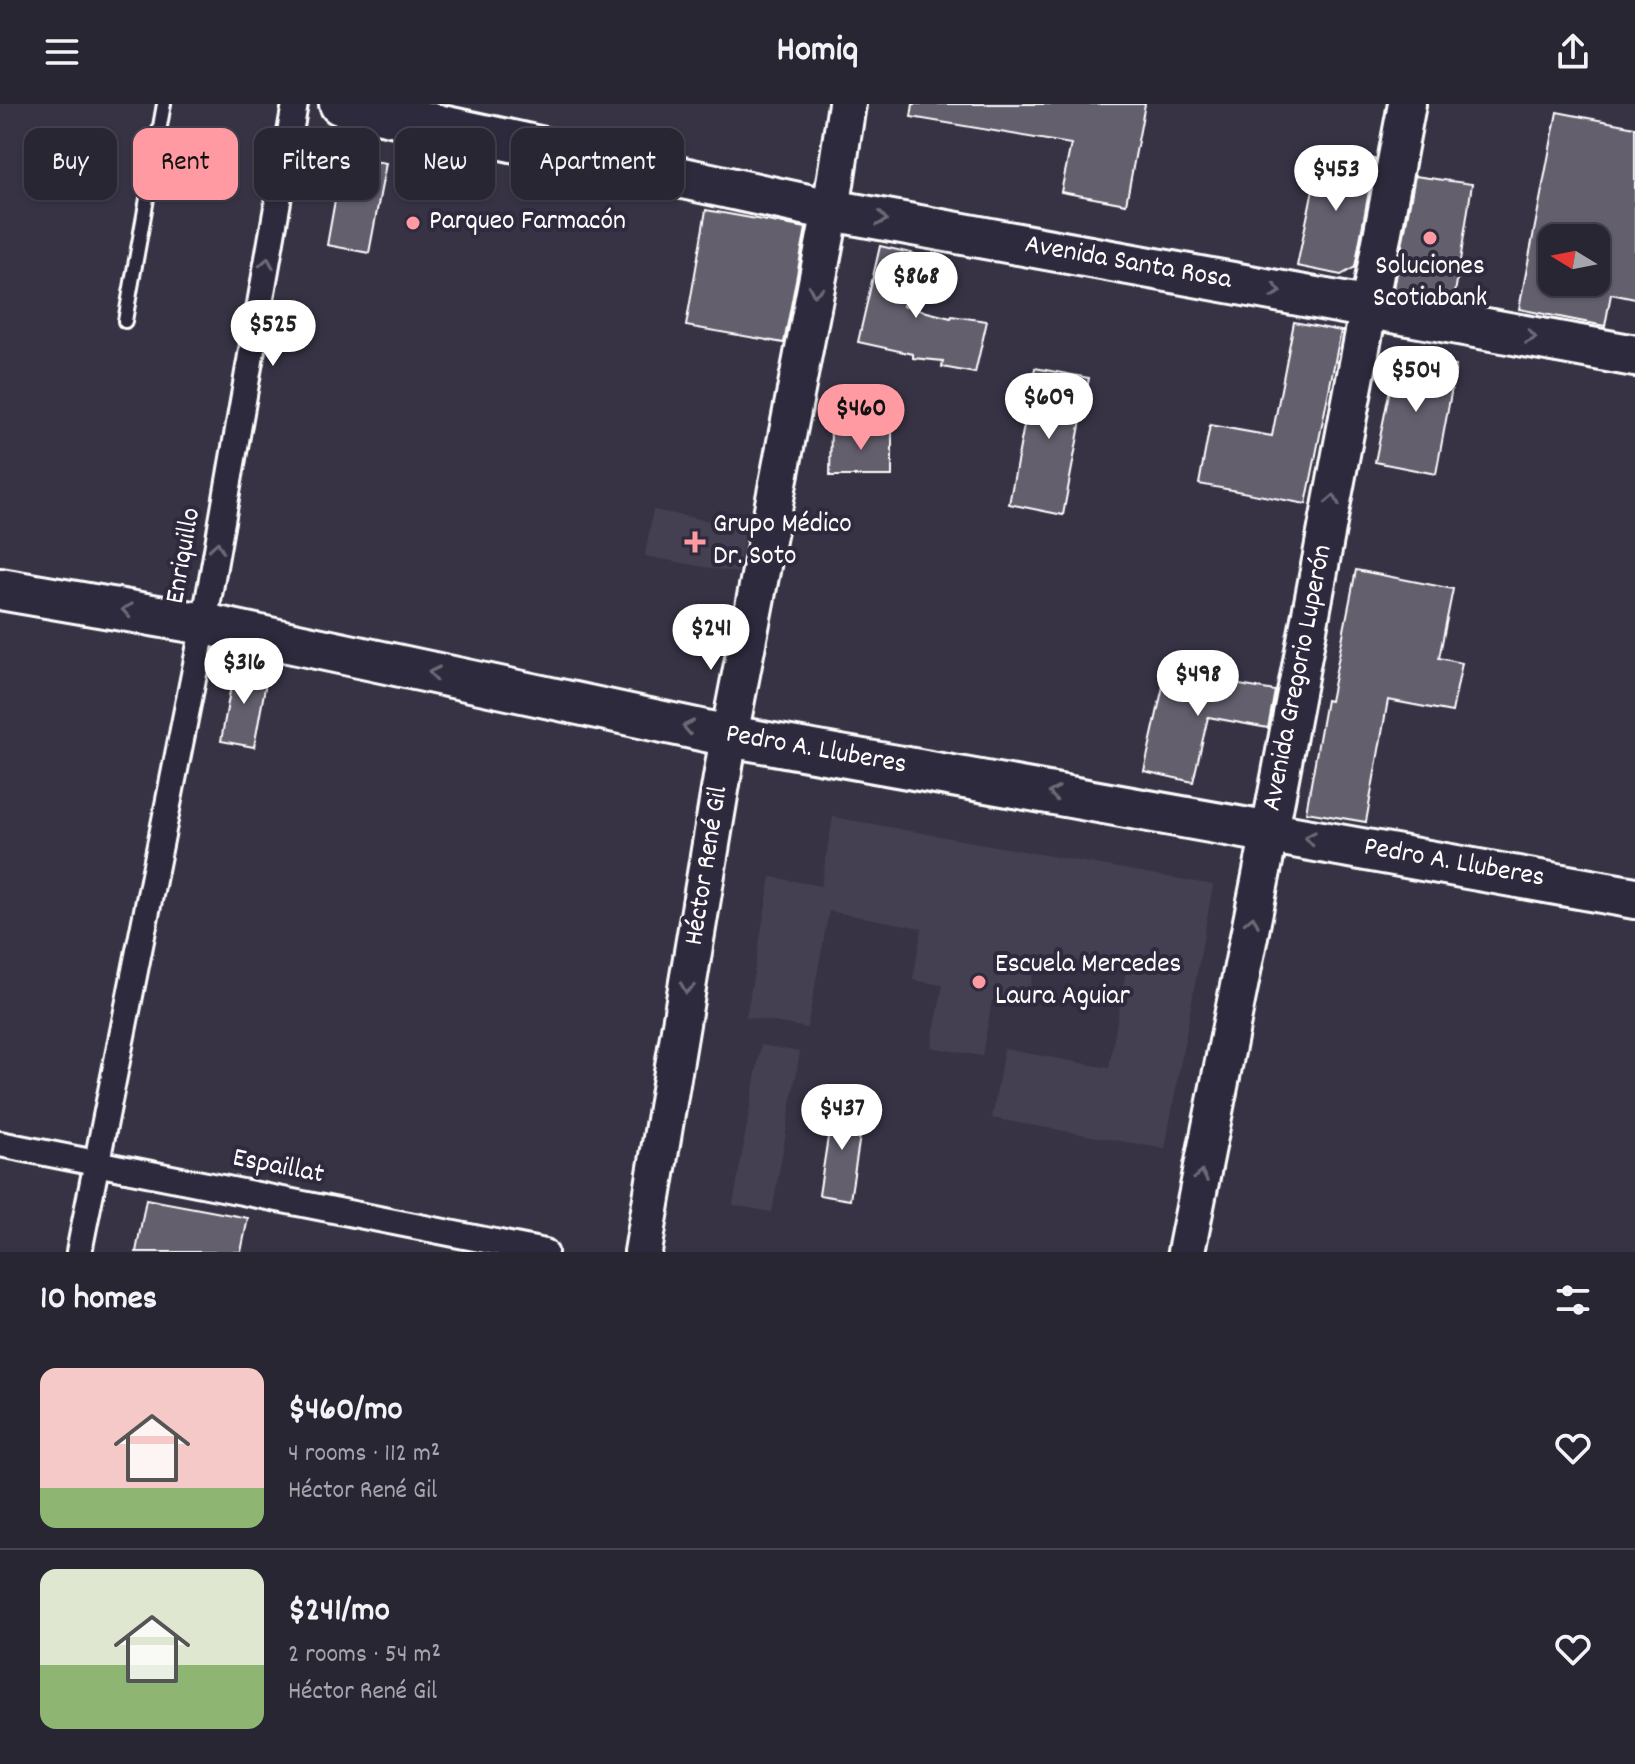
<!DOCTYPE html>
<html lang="en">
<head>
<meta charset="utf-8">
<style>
	:root { --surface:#292634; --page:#312e3c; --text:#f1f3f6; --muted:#a5a5ac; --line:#45434f; --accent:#ff9aa2 }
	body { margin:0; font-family:Dekko,sans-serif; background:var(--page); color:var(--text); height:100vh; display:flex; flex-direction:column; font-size:30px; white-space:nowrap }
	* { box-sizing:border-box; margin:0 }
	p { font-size:26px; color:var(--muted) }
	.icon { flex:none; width:44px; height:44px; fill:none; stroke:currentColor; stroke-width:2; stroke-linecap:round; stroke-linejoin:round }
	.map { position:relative; height:1148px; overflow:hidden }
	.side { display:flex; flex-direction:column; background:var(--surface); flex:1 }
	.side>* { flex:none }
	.hud { position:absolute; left:24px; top:24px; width:800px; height:72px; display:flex; gap:16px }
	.needle { width:52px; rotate:280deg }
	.controls { position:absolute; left:1538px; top:120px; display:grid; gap:16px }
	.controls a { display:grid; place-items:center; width:72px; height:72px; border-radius:16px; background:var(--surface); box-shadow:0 2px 6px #0004,0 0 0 2px var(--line); font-size:40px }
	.price { position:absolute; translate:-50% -68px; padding:0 18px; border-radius:28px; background:#fff; color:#222; font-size:26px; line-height:52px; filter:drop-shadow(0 2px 4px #0008) }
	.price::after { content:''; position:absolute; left:50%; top:48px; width:24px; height:18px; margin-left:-12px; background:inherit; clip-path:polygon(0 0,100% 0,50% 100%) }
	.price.current { background:var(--accent); color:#111 }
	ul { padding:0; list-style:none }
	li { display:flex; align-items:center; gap:24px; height:200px; padding:0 40px }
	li+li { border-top:2px solid var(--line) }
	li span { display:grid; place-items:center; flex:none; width:224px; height:160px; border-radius:16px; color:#555 }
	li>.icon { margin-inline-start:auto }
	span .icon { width:96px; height:96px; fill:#fffc; stroke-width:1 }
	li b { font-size:34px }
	h2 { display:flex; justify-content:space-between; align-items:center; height:96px; padding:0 40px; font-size:34px }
	.chip { padding:0 28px; border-radius:16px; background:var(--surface); box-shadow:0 2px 6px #0004,0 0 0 2px var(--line); font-size:28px; line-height:72px }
	.chip.current { background:var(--accent); color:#111 }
	header { display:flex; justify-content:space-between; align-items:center; height:104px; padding:0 40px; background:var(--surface); font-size:36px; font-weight:700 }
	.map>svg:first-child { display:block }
	.built { fill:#444051 }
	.building { fill:#635f6d; stroke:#fff; stroke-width:2; fill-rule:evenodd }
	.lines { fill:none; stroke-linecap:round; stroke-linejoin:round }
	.lane-casing { stroke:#fff; stroke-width:18 }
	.street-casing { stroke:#fff; stroke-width:30 }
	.secondary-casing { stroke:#fff; stroke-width:42 }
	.primary-casing { stroke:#fff; stroke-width:46 }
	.lane { stroke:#2f2a3d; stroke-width:12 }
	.street { stroke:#2f2a3d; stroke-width:24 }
	.secondary { stroke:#2f2a3d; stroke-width:36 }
	.primary { stroke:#2f2a3d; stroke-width:40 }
	.oneway { stroke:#6d6a77 }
	.poi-dot { fill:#ff9aa2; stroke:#2f2a3d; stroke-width:3 }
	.labels { text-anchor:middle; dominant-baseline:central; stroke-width:8; stroke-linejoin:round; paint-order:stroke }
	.poi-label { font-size:28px; fill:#fff; stroke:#2f2a3d; text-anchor:start }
	.street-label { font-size:28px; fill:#fff; stroke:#2f2a3d }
</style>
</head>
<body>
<header><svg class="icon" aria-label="menu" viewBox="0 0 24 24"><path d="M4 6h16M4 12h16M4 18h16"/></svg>Homiq<svg class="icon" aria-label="share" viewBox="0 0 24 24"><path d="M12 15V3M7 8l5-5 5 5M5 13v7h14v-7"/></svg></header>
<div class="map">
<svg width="1635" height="1148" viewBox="0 0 1635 1148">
	<rect width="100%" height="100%" fill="#373345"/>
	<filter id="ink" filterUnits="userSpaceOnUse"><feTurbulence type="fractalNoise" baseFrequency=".0125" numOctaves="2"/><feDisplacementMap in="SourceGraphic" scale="16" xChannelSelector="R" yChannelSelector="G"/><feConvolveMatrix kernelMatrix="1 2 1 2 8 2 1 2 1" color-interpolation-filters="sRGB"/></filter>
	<g filter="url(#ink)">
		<path class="built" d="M653,406L746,424L737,469L645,452Z
			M833,713L1213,781L1165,1045L992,1014L1004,945L1109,964L1126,866L1036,850L1027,901L992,896L982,952L931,943L943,881L913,876L922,824L829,807L807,924L746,913L771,773L821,782Z
			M761,941L800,948L772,1108L733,1101Z"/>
		<path class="building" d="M913,0H1145L1126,100L1061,88L1071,40L911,13Z
			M1557,8L1635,23V195L1611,190L1605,222L1519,205ZM1552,134H1596V178H1552Z
			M1321,47L1375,55L1355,163L1341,171L1297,162Z
			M343,52L386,59L369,149L327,141Z
			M1415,72L1472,80L1454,196L1394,185Z
			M706,106L806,124L784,239L686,222Z
			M880,142L915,150L903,202L951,214L952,212L987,217L975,269L942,263L943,257L913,254V250L858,238Z
			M1294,218L1341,227L1306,400L1199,380L1210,321L1272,332Z
			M1397,250L1456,262L1436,370L1375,358Z
			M1035,264L1089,274L1063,411L1009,400Z
			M831,324L892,325V372H830Z
			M1356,466L1453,485L1439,554L1462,559L1452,608L1388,596L1366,718L1306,708L1326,596L1330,597Z
			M235,560L268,567L254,643L221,637Z
			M1168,560L1217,571L1216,577L1275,587L1268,624L1208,613L1193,678L1144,667Z
			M833,1001L864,1006L850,1096L819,1091Z
			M146,1095L248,1114L241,1148H136Z"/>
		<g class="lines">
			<g class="lane-casing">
				<path id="lane" d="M125,217L164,0"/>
			</g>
			<g class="street-casing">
				<path id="street" d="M0,1040L545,1148
					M79,1148L204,520L295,0"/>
			</g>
			<g class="secondary-casing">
				<path id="secondary" d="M643,1148L729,632L831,106L847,0
					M1186,1148L1270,727L1407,0"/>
			</g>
			<g class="primary-casing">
				<path id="primary" d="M340,0L831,106L1635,252
					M0,485L204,520L729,632L1635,794"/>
			</g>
			<use href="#lane" class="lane"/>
			<use href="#street" class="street"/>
			<use href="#secondary" class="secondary"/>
			<use href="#primary" class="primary"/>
		</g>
		<defs><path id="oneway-chevron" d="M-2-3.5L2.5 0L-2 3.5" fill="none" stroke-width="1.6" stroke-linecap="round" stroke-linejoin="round" transform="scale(2)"/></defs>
		<g class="oneway">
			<use href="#oneway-chevron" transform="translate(882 115) rotate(10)"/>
			<use href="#oneway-chevron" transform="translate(267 159) rotate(-80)"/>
			<use href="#oneway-chevron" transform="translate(815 187) rotate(101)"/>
			<use href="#oneway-chevron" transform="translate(1276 187) rotate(10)"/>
			<use href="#oneway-chevron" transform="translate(1531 233) rotate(10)"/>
			<use href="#oneway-chevron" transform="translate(1333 396) rotate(-79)"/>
			<use href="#oneway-chevron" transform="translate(217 443) rotate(-80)"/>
			<use href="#oneway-chevron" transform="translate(127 506) rotate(-170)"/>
			<use href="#oneway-chevron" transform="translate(434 569) rotate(-168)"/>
			<use href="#oneway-chevron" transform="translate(688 623) rotate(-168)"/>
			<use href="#oneway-chevron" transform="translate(1054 689) rotate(-170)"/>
			<use href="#oneway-chevron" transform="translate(1310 734) rotate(-170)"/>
			<use href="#oneway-chevron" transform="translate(1252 817) rotate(-79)"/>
			<use href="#oneway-chevron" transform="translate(687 884) rotate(99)"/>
			<use href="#oneway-chevron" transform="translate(1201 1072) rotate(-79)"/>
		</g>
	</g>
	<g class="poi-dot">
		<circle cx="413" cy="119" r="8"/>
		<circle cx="1430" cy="134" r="8"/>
		<path d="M691 426h8v8h8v8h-8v8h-8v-8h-8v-8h8z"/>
		<circle cx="979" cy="878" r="8"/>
	</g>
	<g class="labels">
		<g class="poi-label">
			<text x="429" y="119">Parqueo Farmacón</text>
			<text x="1430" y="164" text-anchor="middle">Soluciones<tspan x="1430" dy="32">Scotiabank</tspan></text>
			<text x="713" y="422">Grupo Médico<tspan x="713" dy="32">Dr. Soto</tspan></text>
			<text x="995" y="862">Escuela Mercedes<tspan x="995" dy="32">Laura Aguiar</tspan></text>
		</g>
		<g class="street-label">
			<text transform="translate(1128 160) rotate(10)">Avenida Santa Rosa</text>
			<text transform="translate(185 452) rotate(-80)">Enriquillo</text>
			<text transform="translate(1299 574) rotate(-79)">Avenida Gregorio Luperón</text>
			<text transform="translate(816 647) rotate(10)">Pedro A. Lluberes</text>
			<text transform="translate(1454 760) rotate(10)">Pedro A. Lluberes</text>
			<text transform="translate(708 762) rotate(-81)">Héctor René Gil</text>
			<text transform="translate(278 1064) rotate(11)">Espaillat</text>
		</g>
	</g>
</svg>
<div class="controls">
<a><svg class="needle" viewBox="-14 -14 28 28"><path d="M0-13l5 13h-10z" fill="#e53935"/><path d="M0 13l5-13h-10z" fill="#a5a5ac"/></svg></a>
</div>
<b class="price" style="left:1336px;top:109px">$453</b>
<b class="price" style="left:916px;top:216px">$868</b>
<b class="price" style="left:273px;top:264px">$525</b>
<b class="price" style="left:1416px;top:310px">$504</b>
<b class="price" style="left:1049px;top:337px">$609</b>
<b class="price current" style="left:861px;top:348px">$460</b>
<b class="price" style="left:711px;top:568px">$241</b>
<b class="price" style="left:244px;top:602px">$316</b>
<b class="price" style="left:1198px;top:614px">$498</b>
<b class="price" style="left:842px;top:1048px">$437</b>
<div class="hud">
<a class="chip">Buy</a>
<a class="chip current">Rent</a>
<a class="chip">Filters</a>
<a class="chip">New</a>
<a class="chip">Apartment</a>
</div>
</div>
<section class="side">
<h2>10 homes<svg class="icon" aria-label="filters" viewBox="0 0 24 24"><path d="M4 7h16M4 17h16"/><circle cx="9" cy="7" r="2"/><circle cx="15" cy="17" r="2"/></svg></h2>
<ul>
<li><span style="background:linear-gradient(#f6c9c9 75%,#8fb573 0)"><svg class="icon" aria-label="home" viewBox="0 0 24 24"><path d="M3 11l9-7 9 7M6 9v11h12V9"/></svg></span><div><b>$460/mo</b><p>4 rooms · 112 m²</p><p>Héctor René Gil</p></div><svg class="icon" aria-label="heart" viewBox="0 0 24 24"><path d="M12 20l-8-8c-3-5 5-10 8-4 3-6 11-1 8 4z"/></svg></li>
<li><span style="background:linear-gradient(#dfe7d0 60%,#8fb573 0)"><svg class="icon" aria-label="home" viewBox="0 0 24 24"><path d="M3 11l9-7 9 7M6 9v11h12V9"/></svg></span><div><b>$241/mo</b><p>2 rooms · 54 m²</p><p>Héctor René Gil</p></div><svg class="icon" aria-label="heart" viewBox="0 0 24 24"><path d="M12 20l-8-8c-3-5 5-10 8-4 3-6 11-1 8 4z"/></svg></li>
</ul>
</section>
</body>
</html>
